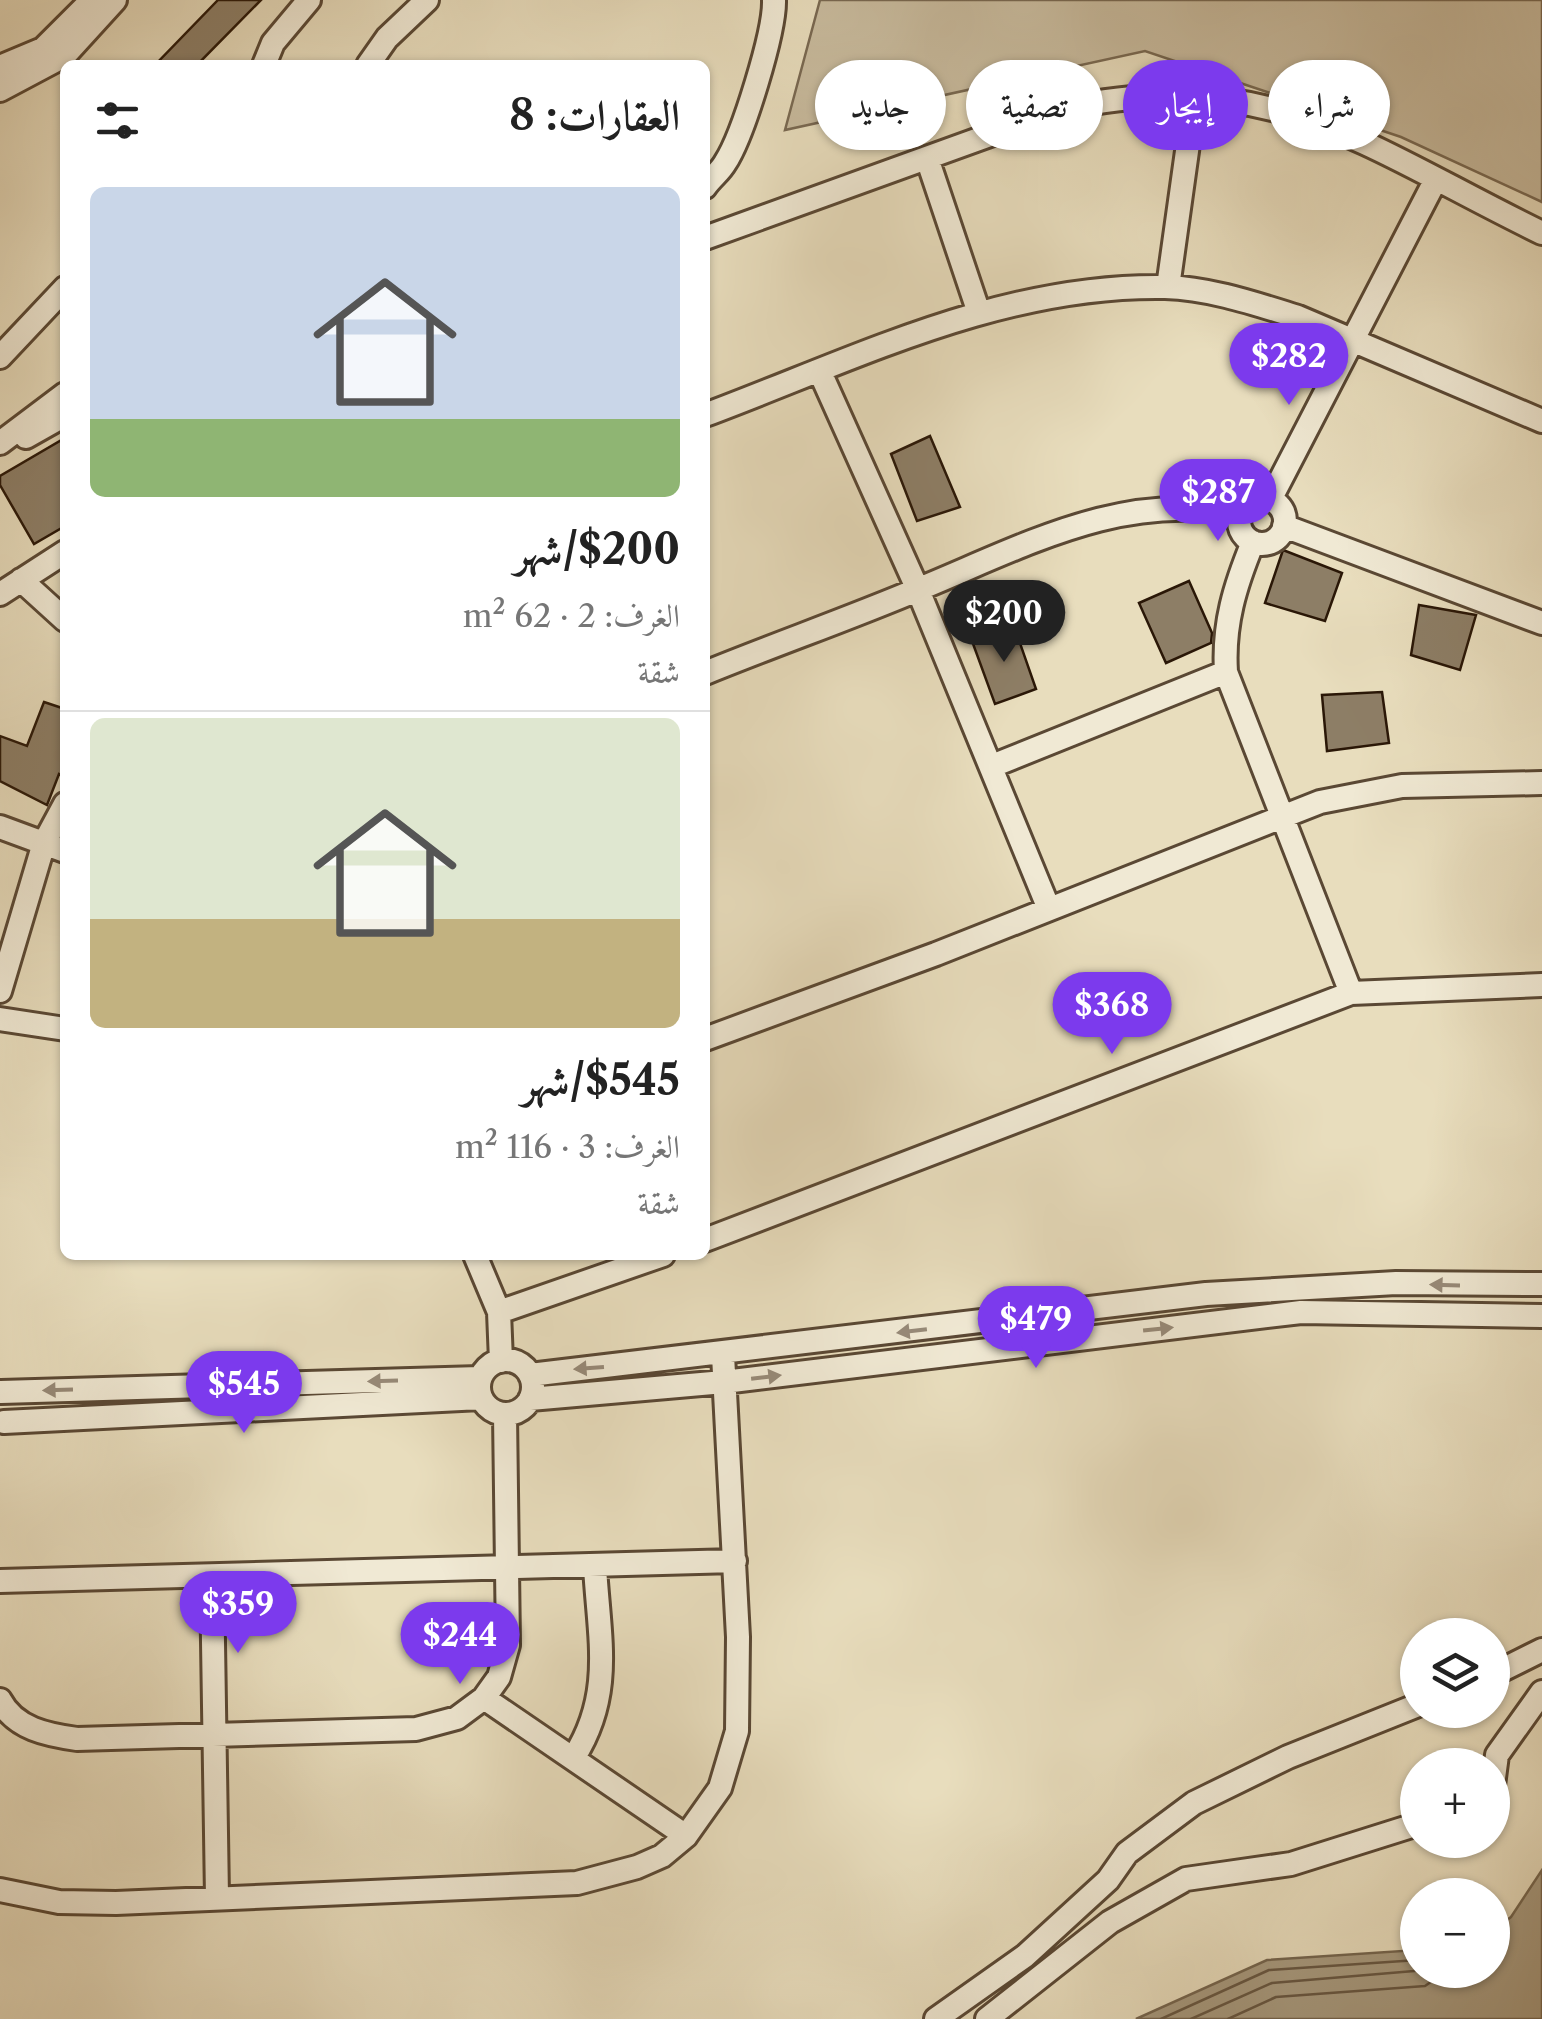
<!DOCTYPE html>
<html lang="ar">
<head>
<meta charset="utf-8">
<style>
	:root { --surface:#fff; --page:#f2f2f2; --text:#222; --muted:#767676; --line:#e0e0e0; --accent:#7c3aed }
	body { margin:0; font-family:"Libre Caslon Text",Amiri,serif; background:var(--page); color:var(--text); direction:rtl; height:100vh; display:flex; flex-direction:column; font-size:38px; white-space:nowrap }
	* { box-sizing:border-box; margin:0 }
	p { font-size:32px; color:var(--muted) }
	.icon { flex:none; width:55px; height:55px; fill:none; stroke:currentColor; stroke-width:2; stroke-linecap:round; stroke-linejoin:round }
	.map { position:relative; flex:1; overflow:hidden; direction:ltr }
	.panel { position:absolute; left:60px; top:60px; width:650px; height:1200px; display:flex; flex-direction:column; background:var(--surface); border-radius:15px; box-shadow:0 2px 8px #0004; direction:rtl }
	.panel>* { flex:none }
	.hud { position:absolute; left:740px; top:60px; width:650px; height:90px; direction:rtl; display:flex; gap:20px }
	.controls { position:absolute; left:1400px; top:1618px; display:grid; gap:20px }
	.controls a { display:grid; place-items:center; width:110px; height:110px; border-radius:50%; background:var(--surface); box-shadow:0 2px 8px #0004; font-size:50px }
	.price { position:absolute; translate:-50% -85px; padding:0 22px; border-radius:35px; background:var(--accent); color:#fff; font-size:32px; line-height:65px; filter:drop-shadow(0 2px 5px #0008) }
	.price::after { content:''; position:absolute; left:50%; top:60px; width:30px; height:22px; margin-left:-15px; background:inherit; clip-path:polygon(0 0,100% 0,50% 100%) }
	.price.active { background:#222; color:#fff }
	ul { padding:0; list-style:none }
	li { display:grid; align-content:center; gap:20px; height:530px; padding:0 30px }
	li+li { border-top:2px solid var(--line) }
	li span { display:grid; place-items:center; height:310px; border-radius:15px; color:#555 }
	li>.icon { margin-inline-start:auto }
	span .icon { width:180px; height:180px; fill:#fffc; stroke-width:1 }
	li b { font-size:42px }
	h2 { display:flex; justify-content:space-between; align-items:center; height:120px; padding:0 30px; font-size:42px }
	.pill { padding:0 35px; border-radius:45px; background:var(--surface); box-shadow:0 2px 8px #0004; font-size:35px; line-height:90px }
	.pill.active { background:var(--accent); color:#fff }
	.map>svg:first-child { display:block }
	.green { fill:#c8bb9e; stroke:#796952; stroke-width:2.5 }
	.water { fill:#a79a7f; stroke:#75664f; stroke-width:2.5 }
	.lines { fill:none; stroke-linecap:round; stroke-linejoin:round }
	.shore { stroke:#685843; stroke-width:2.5 }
	.building { fill:#8d7e66; stroke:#2a1707; stroke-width:2.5 }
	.minor-casing { stroke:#5a4834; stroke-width:28 }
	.minor { stroke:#f0e9d4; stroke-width:22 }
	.oneway { fill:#978a78 }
</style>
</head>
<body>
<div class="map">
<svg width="1542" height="2019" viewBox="0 0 1542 2019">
	<rect width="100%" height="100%" fill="#e8ddbd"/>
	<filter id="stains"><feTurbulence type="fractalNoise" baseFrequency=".002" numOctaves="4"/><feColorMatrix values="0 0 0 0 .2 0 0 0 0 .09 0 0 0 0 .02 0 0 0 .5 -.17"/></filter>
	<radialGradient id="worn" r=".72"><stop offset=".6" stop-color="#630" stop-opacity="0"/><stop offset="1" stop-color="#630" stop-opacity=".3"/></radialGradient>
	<path class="green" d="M820,0H1542V202L1401,137L1145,51L785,130Z"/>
	<path class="water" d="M1542,1870V2019H1136L1267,1960L1417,1950L1418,1970H1492L1493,1930L1511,1917Z"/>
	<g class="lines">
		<path class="shore" d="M1161,2019L1269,1970L1418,1960
			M1191,2019L1272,1983L1426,1970
			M1228,2019L1276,1997L1425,1986L1448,1970"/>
	</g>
	<path class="building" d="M218,0H261L197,65H155Z
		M930,436L960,507L917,521L891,454Z
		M65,438V526L34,544L0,485V476Z
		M1283,550L1342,573L1325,621L1265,603Z
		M1189,581L1212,633L1211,643L1166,663L1139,603Z
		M1419,605L1476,615L1460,670L1411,655Z
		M1014,626L1036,689L995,704L972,641Z
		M1382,692L1389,743L1327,751L1322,695Z
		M44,702L65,709V777L59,774L47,805L0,781V736L27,746Z"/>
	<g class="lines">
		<g class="minor-casing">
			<path id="minor" d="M264,65L273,43L309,0
				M368,65L387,38L427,0
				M0,67L43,49L92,0
				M0,90L64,56L115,0
				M927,158L978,310
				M705,187C711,178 720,172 725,163C743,136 775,31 774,0
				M705,238L1062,109C1270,64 1365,147 1542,233
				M1168,287L1195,94
				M0,357L65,288
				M820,372L918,590L1049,909
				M705,415C855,359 1001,284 1165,287C1209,288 1256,304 1298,317L1542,421
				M26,437L65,415
				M0,443L65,394
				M1239 521a23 23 0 1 1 46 0a23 23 0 1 1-46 0Z
				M1270,500L1435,181
				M1284,526L1542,623
				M1253,542C1235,586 1223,624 1226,672L1351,993
				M21,580L65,620
				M0,594L65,552
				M705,673C776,644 848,619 919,589C1022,547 1125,489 1240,515
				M992,766L1226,672
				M0,827L65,851
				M0,991L44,843L65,804
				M0,1019L65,1029
				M705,1039L936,954L1320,802L1402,786L1542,783
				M705,1240L1351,993L1542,985
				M475,1255L499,1312L501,1361
				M499,1312L663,1255
				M479 1387a27 27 0 1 1 54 0a27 27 0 1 1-54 0Z
				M530,1375L1206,1294L1396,1283L1542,1284
				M1,1392L480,1378
				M530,1399L724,1382L1301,1312L1542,1316
				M505,1414L508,1645L499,1677L484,1698L686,1836
				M4,1422L481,1398
				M212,1578L217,1897
				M0,1581L735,1561
				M1492,1675L1542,1650
				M0,1700C15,1729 48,1735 77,1739L416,1729L457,1718L484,1698
				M574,1757C614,1694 599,1638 595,1567
				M1492,1793L1497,1755L1542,1692
				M0,1890L59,1902L116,1903L577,1883L637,1867L662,1856L686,1836L720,1788L737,1731L738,1637L723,1355
				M936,2019L1025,1956L1108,1880L1127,1853L1194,1803L1288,1757L1418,1705
				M987,2019L1110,1922L1186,1879L1291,1864L1418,1824"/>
		</g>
		<use href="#minor" class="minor"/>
	</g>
	<defs><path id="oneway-solid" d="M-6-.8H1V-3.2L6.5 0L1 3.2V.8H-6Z" transform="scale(2.5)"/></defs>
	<g class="oneway">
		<use href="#oneway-solid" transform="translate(1445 1285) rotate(-178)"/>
		<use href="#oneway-solid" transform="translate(1158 1329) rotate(-6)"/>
		<use href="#oneway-solid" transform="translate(912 1331) rotate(173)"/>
		<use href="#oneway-solid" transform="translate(589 1368) rotate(176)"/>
		<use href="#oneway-solid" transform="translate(766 1377) rotate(-7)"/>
		<use href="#oneway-solid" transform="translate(383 1381) rotate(178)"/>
		<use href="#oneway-solid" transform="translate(58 1390) rotate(178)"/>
	</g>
	<rect width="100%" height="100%" filter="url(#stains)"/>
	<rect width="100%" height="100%" fill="url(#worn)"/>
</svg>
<div class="controls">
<a><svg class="icon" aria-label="layers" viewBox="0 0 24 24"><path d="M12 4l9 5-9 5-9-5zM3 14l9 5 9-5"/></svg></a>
<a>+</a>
<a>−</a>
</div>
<b class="price" style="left:1289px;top:408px">$282</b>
<b class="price" style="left:1218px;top:544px">$287</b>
<b class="price active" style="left:1004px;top:665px">$200</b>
<b class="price" style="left:1112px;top:1057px">$368</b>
<b class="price" style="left:1036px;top:1371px">$479</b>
<b class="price" style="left:244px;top:1436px">$545</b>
<b class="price" style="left:238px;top:1656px">$359</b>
<b class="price" style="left:460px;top:1687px">$244</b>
<div class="hud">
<a class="pill">شراء</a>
<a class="pill active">إيجار</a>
<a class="pill">تصفية</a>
<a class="pill">جديد</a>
</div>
<section class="panel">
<h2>العقارات: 8<svg class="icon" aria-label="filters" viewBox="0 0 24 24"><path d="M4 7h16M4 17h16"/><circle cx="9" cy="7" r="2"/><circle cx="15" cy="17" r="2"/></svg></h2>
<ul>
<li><span style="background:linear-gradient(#c9d6e8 75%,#8fb573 0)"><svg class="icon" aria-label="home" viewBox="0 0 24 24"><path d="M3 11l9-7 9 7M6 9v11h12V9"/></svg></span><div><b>$200/شهر</b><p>الغرف: 2 · 62 m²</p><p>شقة</p></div></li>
<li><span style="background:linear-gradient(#dfe7d0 65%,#c2b280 0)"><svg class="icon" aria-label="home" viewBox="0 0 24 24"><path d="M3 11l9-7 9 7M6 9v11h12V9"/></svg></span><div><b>$545/شهر</b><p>الغرف: 3 · 116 m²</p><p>شقة</p></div></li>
</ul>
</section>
</div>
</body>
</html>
